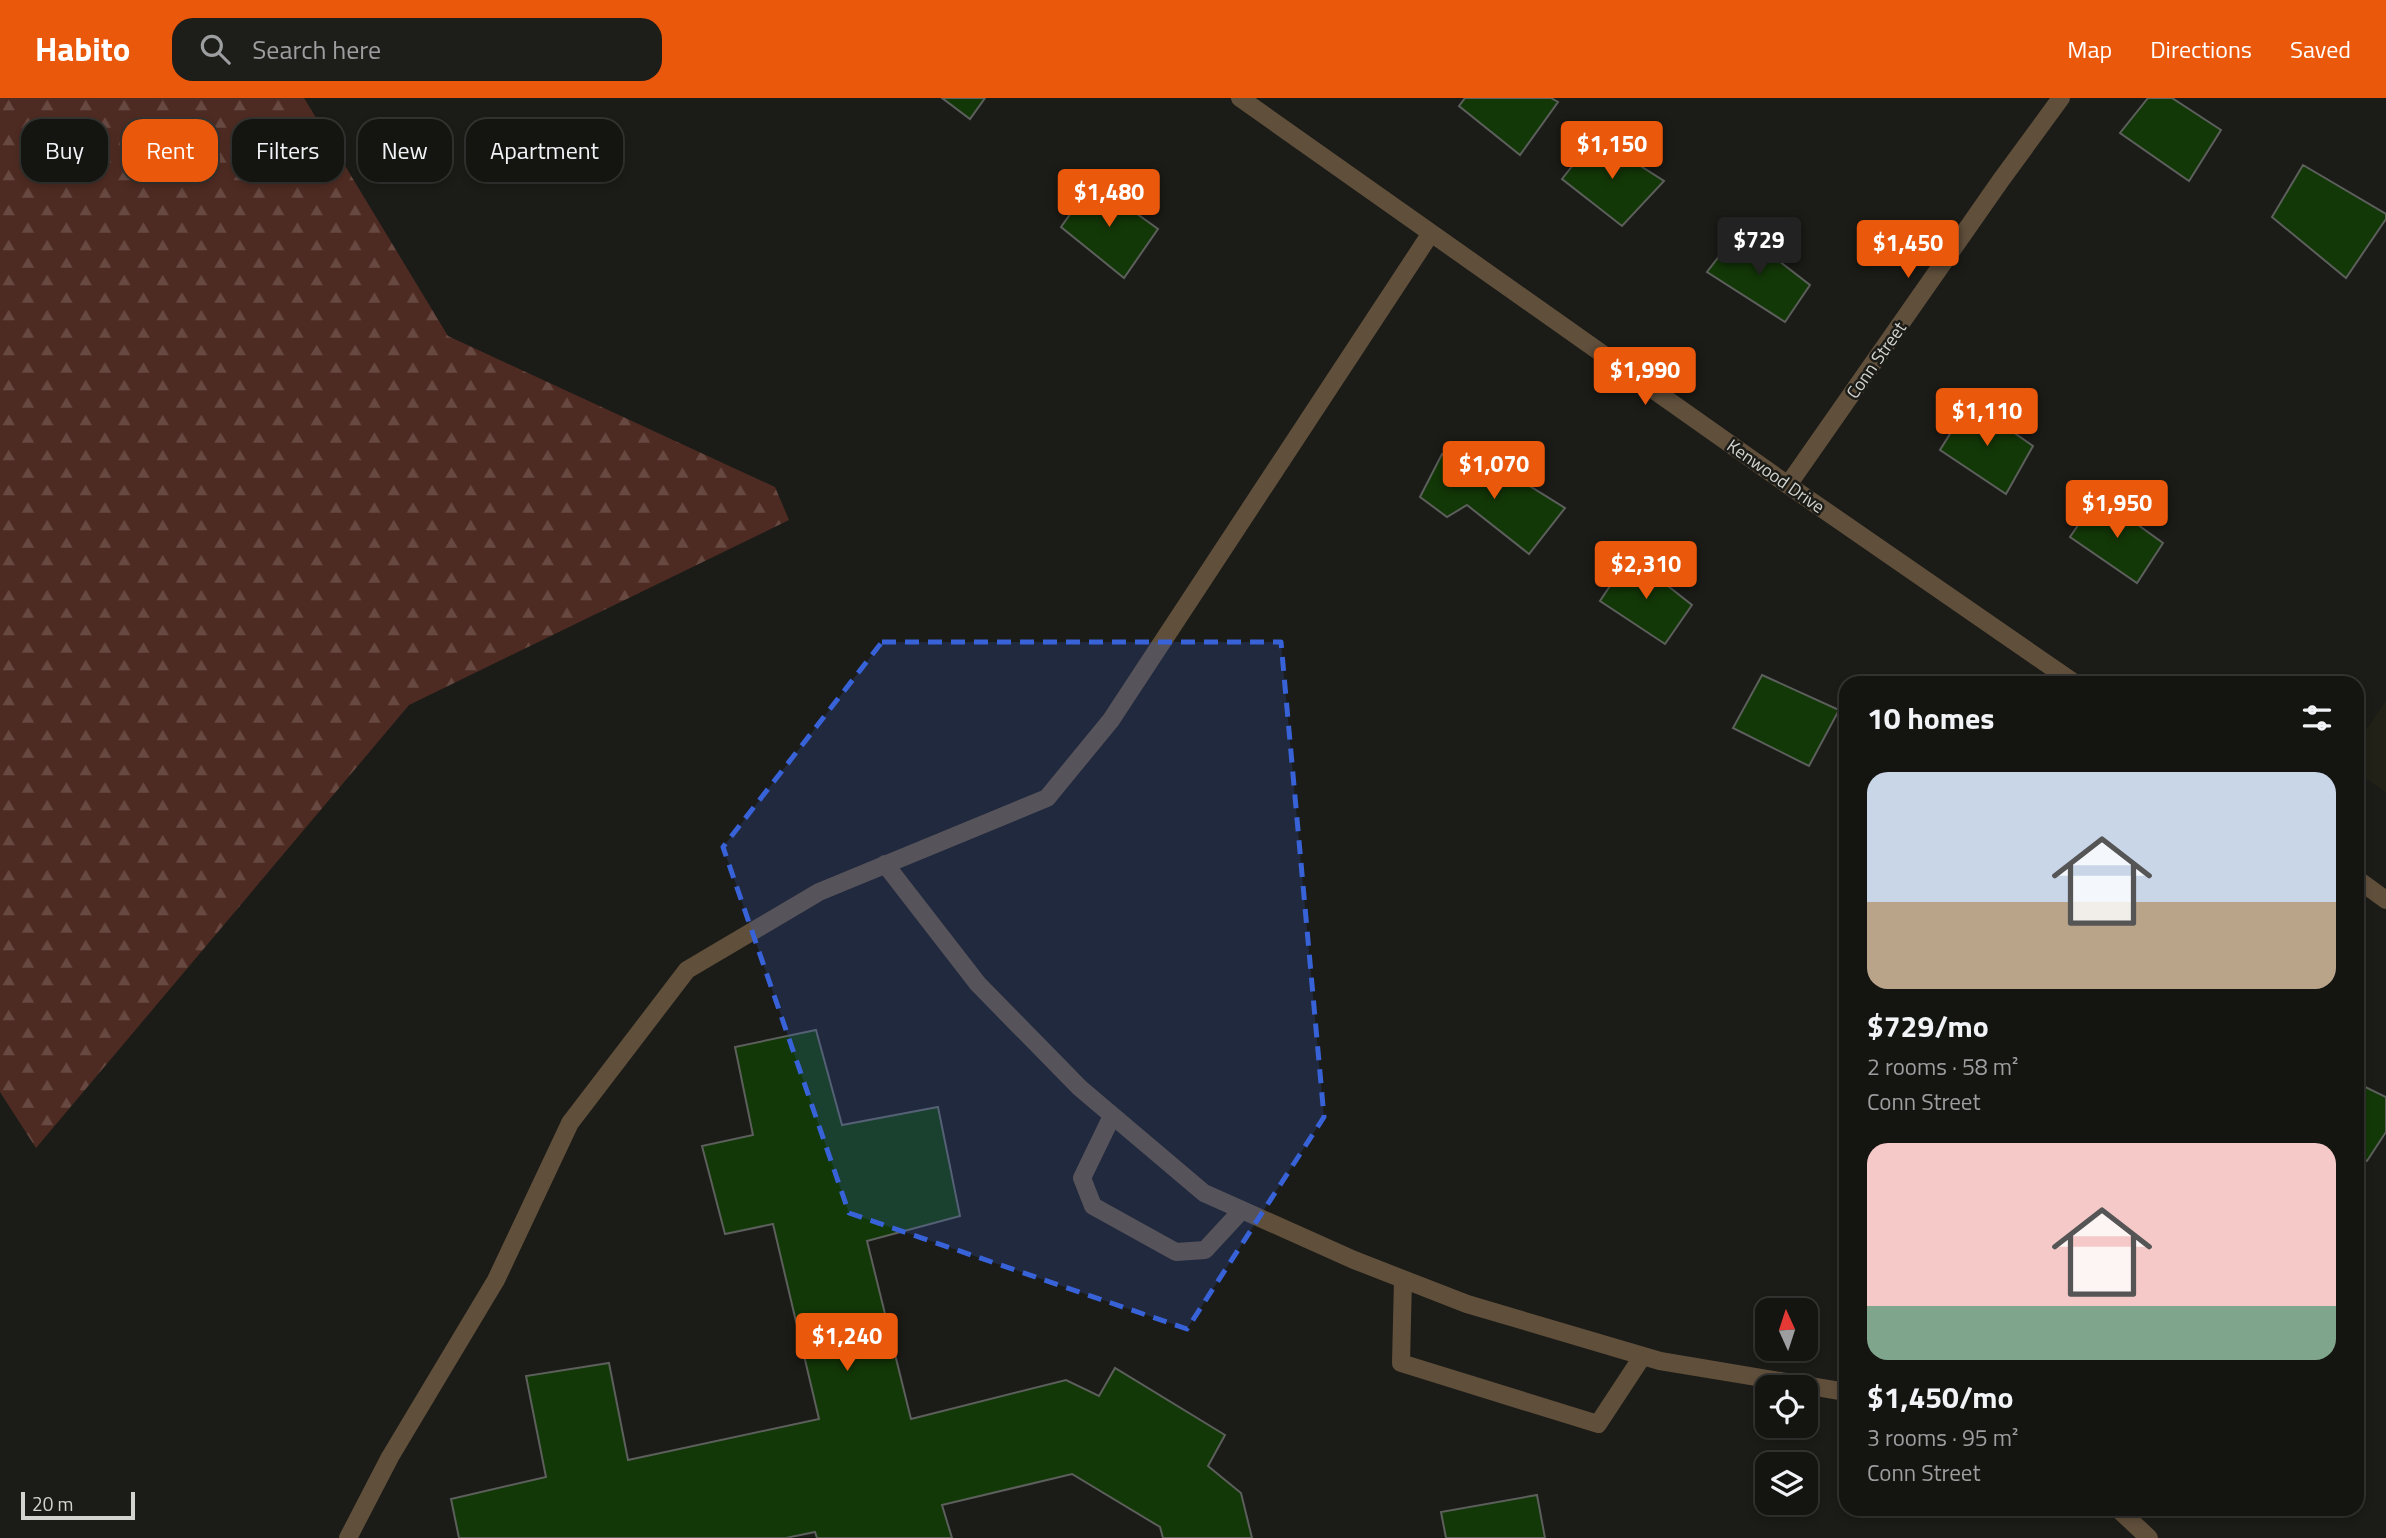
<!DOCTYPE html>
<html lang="en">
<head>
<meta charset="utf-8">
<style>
	:root { --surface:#141411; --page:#1d1d1a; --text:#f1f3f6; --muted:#9d9e9f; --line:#333331; --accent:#ea580c }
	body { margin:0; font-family:"Titillium Web",sans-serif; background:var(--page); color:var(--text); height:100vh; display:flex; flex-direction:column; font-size:26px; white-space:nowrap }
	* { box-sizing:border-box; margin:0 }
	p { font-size:23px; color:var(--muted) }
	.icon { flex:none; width:38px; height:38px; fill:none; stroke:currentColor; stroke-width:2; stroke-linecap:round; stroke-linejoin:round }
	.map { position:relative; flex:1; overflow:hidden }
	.sheet { position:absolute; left:1839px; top:578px; width:525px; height:840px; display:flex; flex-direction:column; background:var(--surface); border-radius:21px; box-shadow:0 4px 10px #0003,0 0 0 2px var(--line) }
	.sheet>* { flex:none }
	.hud { position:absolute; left:21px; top:21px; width:665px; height:63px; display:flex; gap:14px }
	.needle { width:46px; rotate:357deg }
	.tools { position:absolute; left:1755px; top:1200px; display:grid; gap:14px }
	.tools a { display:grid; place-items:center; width:63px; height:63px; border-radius:14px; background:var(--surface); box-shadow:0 4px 10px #0003,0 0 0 2px var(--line); font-size:35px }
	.scale { position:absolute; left:21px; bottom:18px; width:114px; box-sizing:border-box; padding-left:7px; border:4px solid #d3d3d0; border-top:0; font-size:19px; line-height:24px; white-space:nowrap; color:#d3d3d0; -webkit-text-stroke:5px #1b1b17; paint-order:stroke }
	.price { position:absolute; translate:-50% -60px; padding:0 16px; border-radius:7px; background:var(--accent); color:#fff; font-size:23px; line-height:46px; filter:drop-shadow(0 2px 4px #0008) }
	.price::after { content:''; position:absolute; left:50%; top:42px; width:21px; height:16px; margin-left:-10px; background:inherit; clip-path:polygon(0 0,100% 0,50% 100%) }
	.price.active { background:#222; color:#fff }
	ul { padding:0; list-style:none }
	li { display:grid; align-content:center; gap:14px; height:371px; padding:0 28px }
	li span { display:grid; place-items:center; height:217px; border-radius:21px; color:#555 }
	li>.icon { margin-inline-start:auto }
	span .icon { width:126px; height:126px; fill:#fffc; stroke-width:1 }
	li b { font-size:30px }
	h2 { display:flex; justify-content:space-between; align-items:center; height:84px; padding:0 28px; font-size:30px }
	.chip { padding:0 24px; border-radius:21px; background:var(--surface); box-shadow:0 4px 10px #0003,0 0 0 2px var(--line); font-size:24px; line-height:63px }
	.chip.active { background:var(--accent); color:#fff }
	header { display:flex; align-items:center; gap:42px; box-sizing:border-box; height:98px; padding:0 35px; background:var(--accent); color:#fff }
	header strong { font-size:33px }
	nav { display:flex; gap:38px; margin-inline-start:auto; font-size:24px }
	.search { width:490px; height:63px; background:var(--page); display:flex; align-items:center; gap:18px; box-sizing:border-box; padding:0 24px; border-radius:21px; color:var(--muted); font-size:26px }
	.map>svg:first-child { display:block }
	.built { fill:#212117 }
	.forest { fill:url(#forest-firs) }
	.building { fill:#133807; stroke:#5c5f5c; stroke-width:2 }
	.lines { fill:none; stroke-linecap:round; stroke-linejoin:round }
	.minor { stroke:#604f3b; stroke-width:18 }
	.marked { fill:#3862d7; fill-opacity:0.2; stroke:#3862d7; stroke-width:5; stroke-dasharray:14 9; stroke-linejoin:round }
	.labels { text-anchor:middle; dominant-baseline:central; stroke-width:5; stroke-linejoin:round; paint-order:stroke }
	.street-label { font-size:18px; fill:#d3d3d0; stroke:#1b1b17 }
</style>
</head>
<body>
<header>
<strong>Habito</strong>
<div class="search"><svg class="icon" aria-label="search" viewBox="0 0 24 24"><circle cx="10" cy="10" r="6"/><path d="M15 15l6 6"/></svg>Search here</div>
<nav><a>Map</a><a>Directions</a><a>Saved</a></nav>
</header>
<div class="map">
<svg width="2386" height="1440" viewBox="0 0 2386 1440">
	<defs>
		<pattern id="forest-firs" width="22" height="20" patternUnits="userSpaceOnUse" patternTransform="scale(1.75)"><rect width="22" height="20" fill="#4e2b22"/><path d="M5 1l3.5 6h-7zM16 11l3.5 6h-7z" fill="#674941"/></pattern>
	</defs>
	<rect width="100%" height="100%" fill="#1b1b17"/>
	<path class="built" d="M2386,603V694L2357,675V645Z"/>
	<path class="forest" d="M0,0H304L448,238L775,389L789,422L409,607L36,1050L0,994Z"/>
	<path class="building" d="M942,0H985L970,21Z
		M1465,0H1551L1558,4L1520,57L1459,8Z
		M2148,0H2172L2221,32L2189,83L2120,35Z
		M1595,39L1664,83L1622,128L1562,81Z
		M2303,67L2386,116V121L2346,180L2272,119Z
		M1093,84L1158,131L1124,180L1061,129Z
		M1739,132L1810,187L1785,224L1707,174Z
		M1970,304L2033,348L2006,396L1940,352Z
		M1442,356L1475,382L1491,364L1565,410L1529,456L1467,407L1447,419L1420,399Z
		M2098,398L2163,445L2137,485L2070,439Z
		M1630,458L1692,507L1665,546L1600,503Z
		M1762,577L1839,612L1809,668L1733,630Z
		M816,932L842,1027L938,1009L960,1118L867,1143L911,1321L1066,1282L1099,1298L1115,1270L1225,1337L1208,1368L1241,1395L1252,1440H1163L1160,1429L1072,1376L942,1407L952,1440H817L815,1434L786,1440H459L451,1401L546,1379L526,1278L609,1265L628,1362L819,1321L773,1126L725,1136L702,1048L753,1037L735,949Z
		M2357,985L2386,999V1034L2367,1063L2357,1057Z
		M1537,1397L1545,1440H1446L1441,1414Z"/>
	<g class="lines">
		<path class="minor" d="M1240,0L1788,387L2073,584
			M1788,387L2001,82L2061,0
			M885,766L978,886L1080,990L1204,1095L1354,1162L1467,1206L1660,1263L1846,1294
			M2357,781L2386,802
			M1112,1018L1082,1080L1093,1108L1176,1154L1205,1152L1242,1112
			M1403,1181L1401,1265L1598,1326L1642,1259
			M2117,1410L2149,1440
			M348,1440L390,1359L496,1182L570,1025L687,872L819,794L1047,700L1111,622L1431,135"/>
	</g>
	<path class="marked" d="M882,544H1281L1324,1019L1187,1231L849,1115L723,749Z"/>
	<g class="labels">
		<g class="street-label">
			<text transform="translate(1876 262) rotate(-55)">Conn Street</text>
			<text transform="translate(1776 378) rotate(35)">Kenwood Drive</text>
		</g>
	</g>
</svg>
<div class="tools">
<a><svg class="needle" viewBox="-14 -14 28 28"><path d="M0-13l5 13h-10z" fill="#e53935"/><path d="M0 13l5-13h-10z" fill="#9d9e9f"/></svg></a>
<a><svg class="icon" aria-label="locate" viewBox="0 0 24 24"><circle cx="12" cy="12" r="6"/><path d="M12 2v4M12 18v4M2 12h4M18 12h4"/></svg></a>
<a><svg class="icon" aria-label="layers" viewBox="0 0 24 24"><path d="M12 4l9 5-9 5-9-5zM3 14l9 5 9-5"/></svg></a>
</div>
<div class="scale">20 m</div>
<b class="price" style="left:1612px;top:83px">$1,150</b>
<b class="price" style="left:1109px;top:131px">$1,480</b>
<b class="price active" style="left:1759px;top:179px">$729</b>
<b class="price" style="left:1908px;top:182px">$1,450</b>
<b class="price" style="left:1645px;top:309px">$1,990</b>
<b class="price" style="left:1987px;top:350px">$1,110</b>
<b class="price" style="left:1494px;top:403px">$1,070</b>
<b class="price" style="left:2117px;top:442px">$1,950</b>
<b class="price" style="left:1646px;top:503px">$2,310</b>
<b class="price" style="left:847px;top:1275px">$1,240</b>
<div class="hud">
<a class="chip">Buy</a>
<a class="chip active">Rent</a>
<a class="chip">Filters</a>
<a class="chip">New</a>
<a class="chip">Apartment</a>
</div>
<section class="sheet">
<h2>10 homes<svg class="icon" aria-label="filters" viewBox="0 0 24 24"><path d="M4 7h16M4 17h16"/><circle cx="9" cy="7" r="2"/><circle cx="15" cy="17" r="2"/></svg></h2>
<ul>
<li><span style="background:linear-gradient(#c9d6e8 60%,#b9a48a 0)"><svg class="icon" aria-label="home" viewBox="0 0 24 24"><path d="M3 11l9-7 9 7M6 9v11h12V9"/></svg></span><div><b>$729/mo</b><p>2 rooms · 58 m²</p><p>Conn Street</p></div></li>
<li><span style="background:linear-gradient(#f6c9c9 75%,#7fa58c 0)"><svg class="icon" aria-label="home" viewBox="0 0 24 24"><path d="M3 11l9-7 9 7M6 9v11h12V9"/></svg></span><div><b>$1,450/mo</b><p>3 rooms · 95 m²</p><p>Conn Street</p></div></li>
</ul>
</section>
</div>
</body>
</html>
